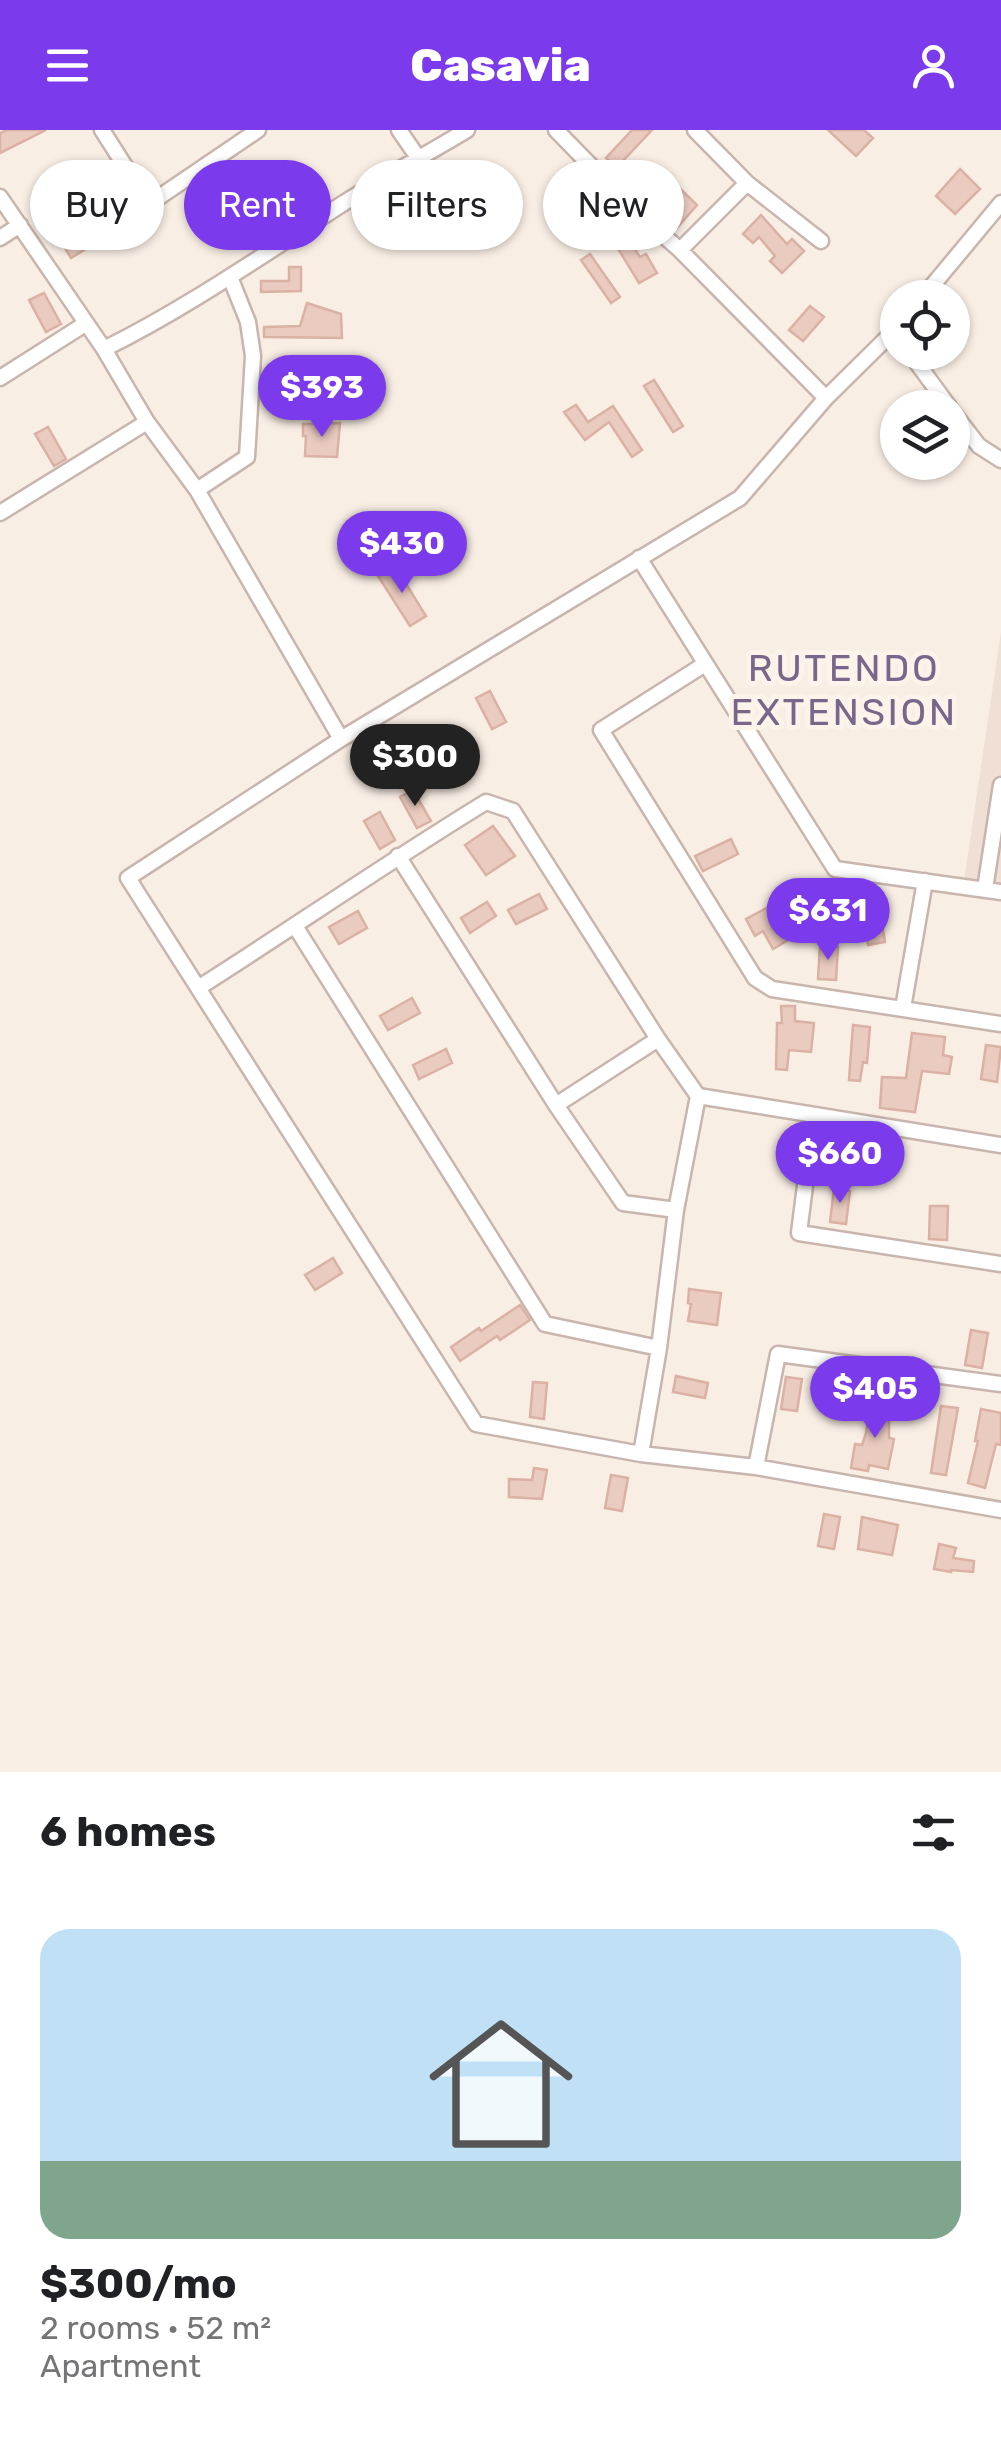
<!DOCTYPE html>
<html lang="en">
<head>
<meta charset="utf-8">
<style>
	:root { --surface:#fff; --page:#f6f6f6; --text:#202124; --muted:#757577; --line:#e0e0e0; --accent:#7c3aed }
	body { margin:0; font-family:Rubik,sans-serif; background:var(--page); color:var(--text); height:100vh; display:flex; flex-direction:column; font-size:38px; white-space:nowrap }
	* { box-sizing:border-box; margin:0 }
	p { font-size:32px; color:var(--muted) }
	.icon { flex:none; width:55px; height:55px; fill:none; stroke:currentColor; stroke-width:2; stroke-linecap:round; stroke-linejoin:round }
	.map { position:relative; height:1642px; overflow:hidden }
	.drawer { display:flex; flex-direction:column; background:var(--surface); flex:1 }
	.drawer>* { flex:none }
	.top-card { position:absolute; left:30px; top:30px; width:942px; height:90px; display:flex; gap:20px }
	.fabs { position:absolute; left:880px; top:150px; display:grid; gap:20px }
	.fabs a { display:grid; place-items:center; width:90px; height:90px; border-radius:50%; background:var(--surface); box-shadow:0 2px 8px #0004; font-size:50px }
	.price { position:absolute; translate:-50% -85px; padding:0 22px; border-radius:35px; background:var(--accent); color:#fff; font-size:32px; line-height:65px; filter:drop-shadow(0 2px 5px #0008) }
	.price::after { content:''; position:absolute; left:50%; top:60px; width:30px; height:22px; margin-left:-15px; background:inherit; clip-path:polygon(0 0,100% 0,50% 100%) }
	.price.active { background:#222; color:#fff }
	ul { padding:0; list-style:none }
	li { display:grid; align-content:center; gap:20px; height:530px; padding:0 40px }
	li+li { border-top:2px solid var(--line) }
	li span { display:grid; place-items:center; height:310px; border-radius:30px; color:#555 }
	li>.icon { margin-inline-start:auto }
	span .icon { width:180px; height:180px; fill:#fffc; stroke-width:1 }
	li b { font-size:42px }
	h2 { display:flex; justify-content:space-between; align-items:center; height:120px; padding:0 40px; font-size:42px }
	.pill { padding:0 35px; border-radius:45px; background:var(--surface); box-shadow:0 2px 8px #0004; font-size:35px; line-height:90px }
	.pill.active { background:var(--accent); color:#fff }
	header { display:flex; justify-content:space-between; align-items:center; height:130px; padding:0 40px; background:var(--accent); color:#fff; font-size:45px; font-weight:800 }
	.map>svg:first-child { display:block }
	.residential { fill:#efdfd4 }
	.building { fill:#eacbc0; stroke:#dab1a3; stroke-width:2.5 }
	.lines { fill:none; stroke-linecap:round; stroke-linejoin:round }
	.minor-casing { stroke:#c8b5ad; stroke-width:19 }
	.minor { stroke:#fff; stroke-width:14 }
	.labels { text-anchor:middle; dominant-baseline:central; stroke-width:10; stroke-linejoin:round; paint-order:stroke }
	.neighbourhood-label { font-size:38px; letter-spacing:2.5px; fill:#79668a; stroke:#fcf3ea }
</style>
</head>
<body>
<header><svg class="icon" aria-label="menu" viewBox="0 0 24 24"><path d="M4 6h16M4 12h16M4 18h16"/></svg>Casavia<svg class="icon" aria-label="person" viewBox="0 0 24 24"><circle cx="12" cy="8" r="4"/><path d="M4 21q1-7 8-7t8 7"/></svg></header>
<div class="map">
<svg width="1001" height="1642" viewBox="0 0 1001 1642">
	<rect width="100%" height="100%" fill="#f9eee4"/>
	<path class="residential" d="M1001,502V770L962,764Z"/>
	<path class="building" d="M7,0H46L0,23V3Z
		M632,0H652L617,37L606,28Z
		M828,0H864L873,8L856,26Z
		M111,35L119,48L88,67L80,54Z
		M960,39L980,59L955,84L936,66Z
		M668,47L697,75L677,98L645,71Z
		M211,55L228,82L214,91L197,64Z
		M761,85L787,114L792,109L804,121L782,143L770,131L775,126L759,107L753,113L743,104Z
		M93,94L102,109L71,128L62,113Z
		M626,105L640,127L646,124L657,143L639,153L614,112Z
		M590,124L620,167L611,173L581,130Z
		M289,137H301V161L261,162V151H289Z
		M44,163L61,194L46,202L29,170Z
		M307,173L341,184L342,208L264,207V197L300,196Z
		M810,176L824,187L803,211L789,200Z
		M298,243V245L341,246V258L298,257L295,279L273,278L274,267L262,268L263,244Z
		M654,250L683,296L673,302L644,256Z
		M576,275L588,292L613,276L642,320L632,327L609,292L585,310L564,282Z
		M340,293L337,327L305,326L306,306H303V294Z
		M48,297L66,329L54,336L35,304Z
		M395,436L426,486L410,496L378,446Z
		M490,561L506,592L492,599L476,568Z
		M413,660L431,691L417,698L400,667Z
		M380,682L395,710L380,719L364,691Z
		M493,696L515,726L486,745L465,715Z
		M731,709L738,724L703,741L695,726Z
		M539,764L547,779L516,794L508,780Z
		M487,772L496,786L470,803L461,788Z
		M774,774L793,807L773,819L763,801L755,806L746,789Z
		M358,781L367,798L339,814L329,797Z
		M880,781L885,812L868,815L863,784Z
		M820,816L838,817L836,850L818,849Z
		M412,868L420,883L388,900L380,886Z
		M781,876H795V891L814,893L811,922L789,920L787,940L776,939L777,893H782Z
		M853,895L870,897L867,933L863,932L860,951L849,950Z
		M912,903L945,907L943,925L952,927L949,944L922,941L915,982L880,978L882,947L906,948Z
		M986,915L1001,917L997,952L981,949Z
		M446,919L452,933L419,949L413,935Z
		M834,1059L850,1061L846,1094L830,1092Z
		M930,1076H948L947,1110L929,1109Z
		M333,1128L342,1143L315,1160L305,1145Z
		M689,1159L721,1163L717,1195L688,1191L691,1174L688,1173Z
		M520,1175L530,1190L500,1210L497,1206L460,1231L451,1217L479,1198L481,1201Z
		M971,1200L988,1203L982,1238L965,1235Z
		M676,1246L708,1253L705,1268L673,1262Z
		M786,1247L802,1249L797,1281L781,1279Z
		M533,1252L547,1253L544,1289L530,1287Z
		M870,1274L889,1276V1308L894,1309L888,1339L869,1335L868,1341L851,1338L855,1314L862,1315L866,1303Z
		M941,1276L958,1278L946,1345L931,1343Z
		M981,1279L1001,1283V1315L996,1314L985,1358L968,1353L978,1311H975Z
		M534,1338L547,1340L542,1369L509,1367V1349L532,1350Z
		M611,1345L628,1348L622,1381L605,1378Z
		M824,1384L840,1387L834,1419L818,1416Z
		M862,1387L898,1395L892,1425L858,1419Z
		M939,1414L956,1418L953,1428L974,1431L973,1442L951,1440V1442L934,1439Z"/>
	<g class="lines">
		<g class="minor-casing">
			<path id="minor" d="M102,0L149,74L258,0
				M399,0L419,29
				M556,0L634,80L680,120L826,268
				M695,0L747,53L821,111
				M0,67L104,219L147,292L197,360L341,609
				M0,108L20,95
				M680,120L747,53
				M922,168L1001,73
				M898,197L826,268L740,368L341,609L128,748L476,1294L641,1324L756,1337L1001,1380
				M104,219C189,177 267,122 347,71C386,46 427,24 467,0
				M909,222L950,278
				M0,248L85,194
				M952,281L979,316L1001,330
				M197,360L247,327L253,226L248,192L230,147
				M0,383L147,292
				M639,428L835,739L1001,762
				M705,534L601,600L755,848L772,859L1001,894
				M398,726L556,975L623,1073L676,1080
				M985,759L1001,655
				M295,796L545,1194L659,1218
				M198,858C294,797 388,732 486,672L513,681L658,909L698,966L1001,1015
				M903,878L925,751
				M556,975L658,909
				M814,985L799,1103L1001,1134
				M641,1324L659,1218L676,1080L698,966
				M756,1337L778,1224L1001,1254"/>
		</g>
		<use href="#minor" class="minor"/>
	</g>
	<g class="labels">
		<g class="neighbourhood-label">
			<text x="844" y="538">RUTENDO<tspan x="844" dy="44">EXTENSION</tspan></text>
		</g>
	</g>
</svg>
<div class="fabs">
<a><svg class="icon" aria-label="locate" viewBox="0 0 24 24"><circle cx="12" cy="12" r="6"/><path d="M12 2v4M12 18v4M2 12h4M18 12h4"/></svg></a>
<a><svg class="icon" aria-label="layers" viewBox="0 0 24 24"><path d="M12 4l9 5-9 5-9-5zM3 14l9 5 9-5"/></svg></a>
</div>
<b class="price" style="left:322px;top:310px">$393</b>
<b class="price" style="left:402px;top:466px">$430</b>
<b class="price active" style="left:415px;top:679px">$300</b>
<b class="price" style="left:828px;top:833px">$631</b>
<b class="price" style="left:840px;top:1076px">$660</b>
<b class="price" style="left:875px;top:1311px">$405</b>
<div class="top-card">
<a class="pill">Buy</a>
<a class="pill active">Rent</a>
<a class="pill">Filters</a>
<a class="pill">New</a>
</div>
</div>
<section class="drawer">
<h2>6 homes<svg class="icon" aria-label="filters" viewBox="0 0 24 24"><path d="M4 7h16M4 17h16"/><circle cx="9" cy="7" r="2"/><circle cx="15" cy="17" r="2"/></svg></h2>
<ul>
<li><span style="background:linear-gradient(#bfe0f5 75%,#7fa58c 0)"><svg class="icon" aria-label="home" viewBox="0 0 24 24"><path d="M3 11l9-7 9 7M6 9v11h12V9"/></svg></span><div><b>$300/mo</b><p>2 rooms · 52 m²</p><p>Apartment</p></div></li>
</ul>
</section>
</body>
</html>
